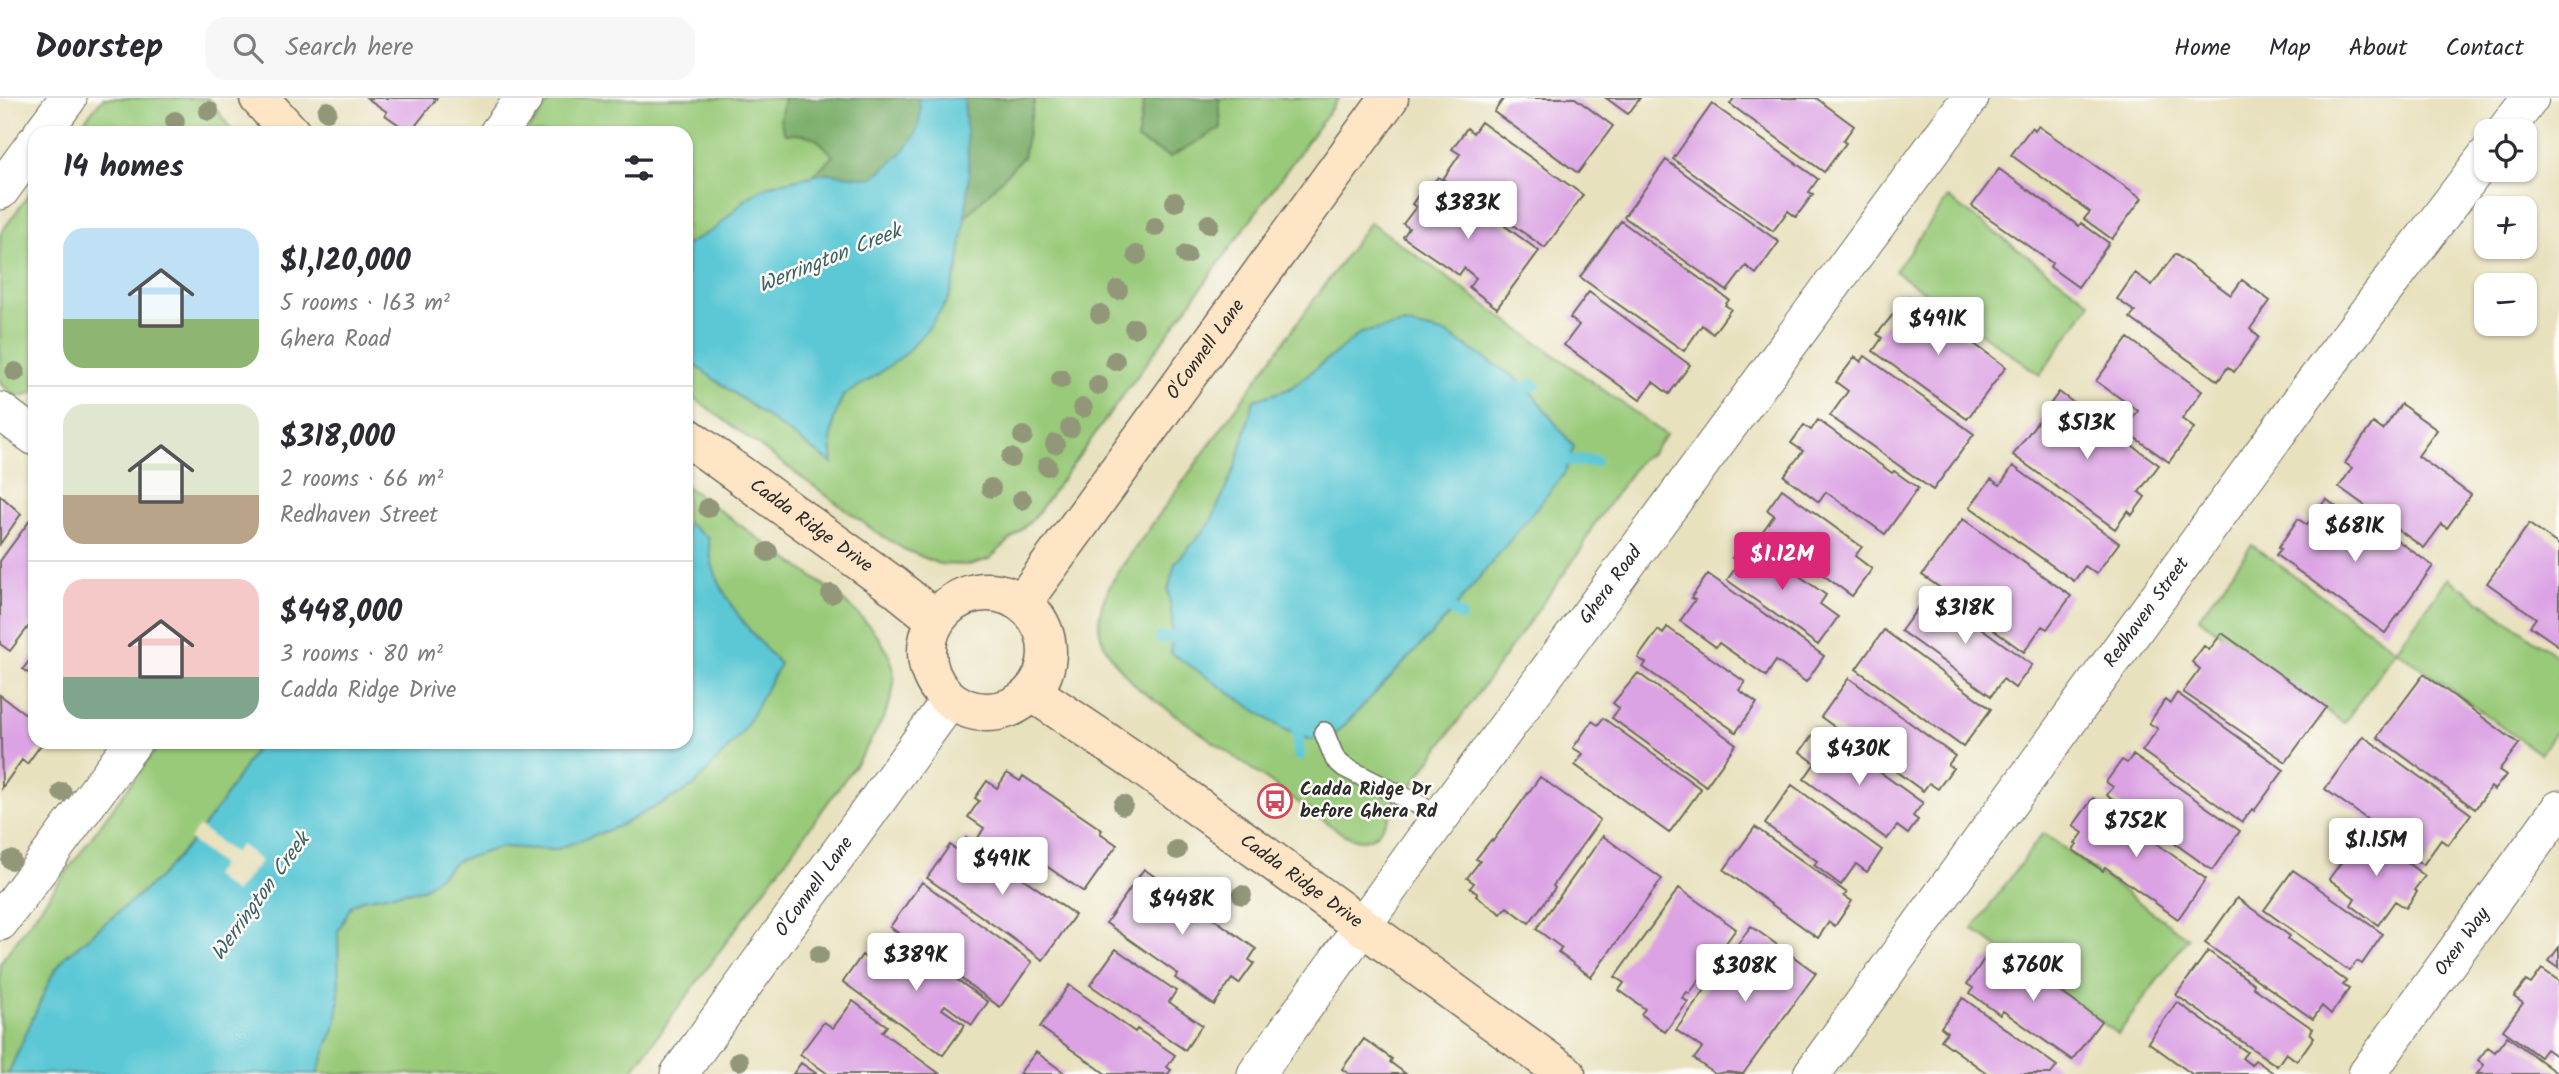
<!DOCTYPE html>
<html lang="en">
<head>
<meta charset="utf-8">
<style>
	:root { --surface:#fff; --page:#f7f7f7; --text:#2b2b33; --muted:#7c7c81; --line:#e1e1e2; --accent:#db2777 }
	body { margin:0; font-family:Kalam,sans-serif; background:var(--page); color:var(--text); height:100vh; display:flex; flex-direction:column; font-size:26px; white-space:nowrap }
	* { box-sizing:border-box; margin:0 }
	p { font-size:23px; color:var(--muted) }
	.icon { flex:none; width:38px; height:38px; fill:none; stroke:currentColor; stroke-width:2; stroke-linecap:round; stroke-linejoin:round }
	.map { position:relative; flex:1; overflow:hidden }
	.details { position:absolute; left:28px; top:28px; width:665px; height:623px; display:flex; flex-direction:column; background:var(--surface); border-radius:21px; box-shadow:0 2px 5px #0004 }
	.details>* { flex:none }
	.controls { position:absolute; left:2474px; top:21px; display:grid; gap:14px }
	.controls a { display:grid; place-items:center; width:63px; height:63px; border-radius:14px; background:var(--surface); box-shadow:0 2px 5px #0004; font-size:35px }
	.price { position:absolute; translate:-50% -60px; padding:0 16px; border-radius:7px; background:#fff; color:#222; font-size:23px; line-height:46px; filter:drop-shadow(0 2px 4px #0008) }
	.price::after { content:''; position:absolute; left:50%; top:42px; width:21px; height:16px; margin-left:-10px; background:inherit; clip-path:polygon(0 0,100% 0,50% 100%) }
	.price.current { background:var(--accent); color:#fff }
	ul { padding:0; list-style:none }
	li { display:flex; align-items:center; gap:21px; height:175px; padding:0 35px }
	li+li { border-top:2px solid var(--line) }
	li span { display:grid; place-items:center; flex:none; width:196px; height:140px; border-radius:21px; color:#555 }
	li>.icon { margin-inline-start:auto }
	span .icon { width:84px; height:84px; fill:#fffc; stroke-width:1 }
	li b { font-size:30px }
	h2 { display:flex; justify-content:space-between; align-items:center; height:84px; padding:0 35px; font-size:30px }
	header { display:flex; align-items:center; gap:42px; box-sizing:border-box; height:98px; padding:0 35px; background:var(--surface); border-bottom:2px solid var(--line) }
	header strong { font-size:33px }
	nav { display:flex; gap:38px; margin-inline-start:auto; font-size:24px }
	.search { width:490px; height:63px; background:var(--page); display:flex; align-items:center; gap:18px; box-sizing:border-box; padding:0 24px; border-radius:21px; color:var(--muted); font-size:26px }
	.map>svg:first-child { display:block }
	.green { fill:#99ca79; stroke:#627a52; stroke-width:2 }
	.forest { fill:#7aae69; stroke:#526c4a; stroke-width:2 }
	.water { fill:#5cc8d5; stroke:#447a80; stroke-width:2 }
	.pier { fill:#e8e1be }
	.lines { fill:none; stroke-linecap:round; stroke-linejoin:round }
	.stream { stroke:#5cc8d5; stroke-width:12 }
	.building { fill:#dca3e4 }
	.lane-casing { stroke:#6d6b5e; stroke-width:22 }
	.street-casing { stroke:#6d6b5e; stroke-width:39 }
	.secondary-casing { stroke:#6d6b5e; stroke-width:41 }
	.lane { stroke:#fff; stroke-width:19 }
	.street { stroke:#fff; stroke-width:37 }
	.secondary { stroke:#fde5c5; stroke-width:38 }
	.tree { fill:#92977a }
	.labels { text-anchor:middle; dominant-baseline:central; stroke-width:5; stroke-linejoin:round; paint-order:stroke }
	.street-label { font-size:19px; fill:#2b2b2b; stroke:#fdfcf7 }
	.poi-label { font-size:19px; font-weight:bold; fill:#2b2b2b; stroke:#fdfcf7; text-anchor:start }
	.water-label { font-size:21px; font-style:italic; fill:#3c6266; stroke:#fdfcf7 }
</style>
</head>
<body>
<header>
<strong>Doorstep</strong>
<div class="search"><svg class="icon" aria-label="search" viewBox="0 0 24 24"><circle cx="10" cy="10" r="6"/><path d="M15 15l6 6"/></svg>Search here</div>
<nav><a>Home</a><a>Map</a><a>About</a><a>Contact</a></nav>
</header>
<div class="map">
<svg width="2559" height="976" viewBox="0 0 2559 976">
	<rect width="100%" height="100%" fill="#fdfcf7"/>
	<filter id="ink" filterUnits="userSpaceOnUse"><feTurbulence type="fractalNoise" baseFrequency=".0143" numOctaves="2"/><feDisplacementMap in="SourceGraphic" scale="14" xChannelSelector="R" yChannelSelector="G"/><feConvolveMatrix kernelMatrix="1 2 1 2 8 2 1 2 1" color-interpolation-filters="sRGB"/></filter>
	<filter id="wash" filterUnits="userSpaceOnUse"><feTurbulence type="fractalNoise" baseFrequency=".00686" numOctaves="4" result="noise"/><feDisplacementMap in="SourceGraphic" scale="28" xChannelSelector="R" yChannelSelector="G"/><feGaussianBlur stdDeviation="1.57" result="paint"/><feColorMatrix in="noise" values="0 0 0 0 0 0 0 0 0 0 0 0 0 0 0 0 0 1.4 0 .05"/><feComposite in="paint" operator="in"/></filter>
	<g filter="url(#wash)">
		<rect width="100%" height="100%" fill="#e8e1be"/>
		<path class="green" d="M103,0H208L234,35H74Z
			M552,0H1339L1034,420L989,461L970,467L939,466L904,451L876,434L686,294V35H526Z
			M35,88V294L17,299L0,285V136Z
			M1948,100L2091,205L2040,277L1895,173Z
			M1370,124L1666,337L1651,356L1640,362L1591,431L1583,449L1377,736C1364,746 1357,742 1343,736L1139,591C1097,547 1084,527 1120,471Z
			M686,388C714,408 741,428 769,448C807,475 889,526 894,575C897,605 873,638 858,663L630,976H0V865L161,644H686Z
			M2252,447L2396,552L2448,480L2559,560V629L2540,656L2396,552L2344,625L2199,520Z
			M2043,735L2188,840L2118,936L1973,831Z"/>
		<path class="forest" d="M784,0H1035L1023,59L944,141L806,84L833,58C817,38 810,35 785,36L780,22Z
			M1145,0H1219L1221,30L1170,59L1137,42Z"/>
		<path class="water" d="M918,0H964L969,75L967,103L959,166L948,202L927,232L904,257L874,279L843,298L834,320L831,343L833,366L686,261V147L716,130L747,100L770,87L825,75L872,80C899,58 928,39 918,0Z
			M1404,226L1447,236L1516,280L1533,297L1574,349L1565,375L1443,524L1335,637L1311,642L1283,631L1171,555L1172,521L1168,493L1175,465L1210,426L1236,367L1254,302L1289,291L1361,235Z
			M686,424L708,440C710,450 710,462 714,472C728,509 753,538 780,566L742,635L693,689L617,729L554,752L502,749L457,763L423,791L363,801L351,808L338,833L339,906L336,925L317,976H8L52,877L66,858L160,779L191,744L219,708L260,644H686Z"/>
		<path class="pier" d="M199,728L233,755L241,747L261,763L235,795L213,778L221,767L189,741Z"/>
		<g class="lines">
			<path class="stream" d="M1512,298L1521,290L1535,287
				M1556,365L1561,362L1595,363
				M1437,508L1444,507L1461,518
				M1161,540L1185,538
				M1297,622L1299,657"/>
		</g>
		<g id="blocks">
			<path class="building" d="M367,0H437L412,32L407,28L405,31L385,17L387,14Z
				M1504,0H1575L1613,28L1578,75L1494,14Z
				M1606,0H1640L1628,16Z
				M1734,0H1816L1854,28L1843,43L1846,45L1824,74L1730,6Z
				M1712,6L1818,81L1809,94L1813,96L1796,119L1788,113L1773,133L1673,61Z
				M1481,24L1583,97L1545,150L1479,103L1477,105L1443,81L1460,56L1452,51L1467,30L1473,35Z
				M2038,28L2142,100L2112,141L2084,121L2090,114L2011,57L2032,29L2035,32Z
				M1666,62L1779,144L1756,176L1746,168L1727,193L1624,119Z
				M1999,71L2079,128L2081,125L2109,145L2078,189L2050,169L2052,165L1972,108Z
				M1438,79L1539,153L1497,210L1469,189L1476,180L1464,170L1459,177L1403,139L1409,130L1403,126L1416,109L1412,106L1424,89L1428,93Z
				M1621,123L1729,202L1725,207L1731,211L1713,236L1702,227L1684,253L1580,179Z
				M2175,156L2231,197L2242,182L2270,203L2250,231L2259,239L2234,274L2228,269L2218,283L2130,220L2135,214L2117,201L2135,175L2152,187Z
				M1589,194L1690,267L1669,296L1653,284L1640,302L1564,247L1579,227L1570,220Z
				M1908,198L2006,269L1967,321L1873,253L1882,240L1877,236Z
				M2128,240L2202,293L2182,321L2194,330L2169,364L2124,332L2138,313L2096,283Z
				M1865,258L1974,336L1933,392L1830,318L1848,293L1836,284L1855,259L1861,264Z
				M2059,294L2159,367L2139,394L2145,399L2132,417L2128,413L2115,431L2013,357Z
				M2401,306L2437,332L2418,358L2471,397L2447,430L2442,426L2424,450L2339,389L2352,370L2345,365L2373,325L2383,332Z
				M1818,322L1892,375L1894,373L1918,390L1885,436L1826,394L1819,404L1784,378L1803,353L1791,345L1804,327L1811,332Z
				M2013,368L2119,445L2096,476L2085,468L2074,483L1970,409L1991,381L2000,387Z
				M1782,391L1862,449L1855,458L1872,471L1852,498L1763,433L1774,417L1767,412Z
				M0,397L21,416L0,446Z
				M2326,401L2359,426L2345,446L2349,450L2369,422L2433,468L2385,535L2276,457L2281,451L2278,450L2298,421L2307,427Z
				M31,421L35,424V520L10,553L0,546V463Z
				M1963,421L2071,498L2047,531L2042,528L2024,554L1992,531L1994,528L1922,477Z
				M2529,426L2559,447V548L2530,528L2536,520L2487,485Z
				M1746,440L1826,497L1820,506L1838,519L1818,547L1727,482L1739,465L1732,460Z
				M1708,476L1824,558L1806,584L1776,563L1766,578L1719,545L1716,549L1680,523L1695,502L1691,500Z
				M1930,493L2032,567L2015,590L2003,581L1991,598L1901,533Z
				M1667,529L1745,584L1739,592L1757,605L1736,634L1643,569L1646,565L1638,560L1658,532L1663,536Z
				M1884,532L1991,611L1963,649L1856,571Z
				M2222,535L2326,609L2286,664L2183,594L2200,571L2192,564L2204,548L2209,552Z
				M35,555V580L23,571Z
				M1638,575L1736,646L1706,688L1612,620L1619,610L1613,605Z
				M2424,576L2519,646L2499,672L2506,677L2494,692L2491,689L2475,711L2377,639Z
				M1849,580L1955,658L1948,667L1953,670L1938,691L1929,685L1923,693L1821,619Z
				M2177,595L2284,672L2254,713L2252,711L2242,724L2142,653L2158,631L2149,625L2165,602L2170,606Z
				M0,597L35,623V644H43L27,666L22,662L2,690Z
				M1603,620L1701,691L1669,735L1575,667L1583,656L1573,650L1592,623L1598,627Z
				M1818,630L1923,705L1913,718L1918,722L1908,736L1897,728L1887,741L1804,681L1815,665L1800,654Z
				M2363,638L2471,716L2448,747L2441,742L2423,767L2390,743L2393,740L2325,691Z
				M2133,657L2240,733L2212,772L2107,697L2113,689L2106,684L2122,662L2127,665Z
				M1007,675L1020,683L1023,678L1102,732L1100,735L1117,747L1084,794L1013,745L1004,758L978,740L984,730L968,719L979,703L975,700L987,683L997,690Z
				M1540,679L1600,722L1553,788L1555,790L1529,825L1507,809L1501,816L1476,798L1478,796L1470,790L1474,785L1467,780L1480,763L1476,761L1491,742L1493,743Z
				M1792,687L1882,752L1867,774L1856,766L1841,787L1814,767L1817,763L1765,726Z
				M2093,700L2206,781L2178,821L2105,769L2103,773L2073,752L2077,747L2075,746L2083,735L2073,728Z
				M1755,729L1847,795L1844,798L1852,803L1835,828L1829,824L1818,840L1724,772Z
				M2364,733L2425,778L2414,792L2417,794L2406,810L2395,803L2378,827L2351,807L2355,800L2329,781Z
				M1603,738L1662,781L1591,879L1558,854L1562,850L1536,831Z
				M966,740L1075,817L1043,862L927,780L950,747L957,752Z
				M1144,771L1256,851L1249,862L1254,865L1239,886L1232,881L1214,907L1175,880L1178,876L1106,825Z
				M2293,772L2383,836L2362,866L2357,863L2349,873L2264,812Z
				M922,784L1032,864L1000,909L890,829Z
				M1679,790L1736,831L1689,896L1687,894L1682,900L1688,904L1665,934L1641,916L1645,911L1619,892L1624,885L1615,879Z
				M2237,800L2290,838L2288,841L2346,883L2343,887L2349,891L2331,916L2322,908L2313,921L2205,845Z
				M1751,828L1816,875L1743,976L1727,974L1715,976L1694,961L1702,950L1676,932Z
				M895,837L988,904L972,927L945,907L942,911L965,927L943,957L843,884L862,857L871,864Z
				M1999,849L2101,923L2072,962L2003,913L2000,917L1970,895L1973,890L1967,886L1985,860L1989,863Z
				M2559,849V870L2549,863Z
				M1116,851L1176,893L1169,904L1202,927L1185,952L1090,887Z
				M2208,853L2254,886L2253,889L2313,931L2310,935L2314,939L2297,963L2286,955L2277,968L2176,897Z
				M2542,871L2559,883V960L2546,951L2540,959L2503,932L2523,905L2514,899L2526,883L2531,886Z
				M1069,887L1135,934L1137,931L1175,957L1167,969L1171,972L1168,976H1106L1040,929Z
				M1963,900L2057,968L2051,976H1988L1941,942L1947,934L1941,929Z
				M853,903L887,928L882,934L940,976H828L800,956L824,924L833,930Z
				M2177,904L2247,954L2242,960L2251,967L2255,962L2275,976H2192L2148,944Z
				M2507,938L2558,976H2477L2484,967L2478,962L2488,949L2495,954Z
				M1364,941L1392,961L1390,964L1406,976H1349L1342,971Z
				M1036,954L1066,976H1019Z
				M801,965L817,976H793Z"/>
		</g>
	</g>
	<g filter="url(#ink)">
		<use href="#blocks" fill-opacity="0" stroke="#6d6b5e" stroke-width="2"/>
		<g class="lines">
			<g class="lane-casing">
				<path id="lane" d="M1324,634L1335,661L1344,669L1421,708L1439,721"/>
			</g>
			<g class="street-casing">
				<g id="street">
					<path d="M2505,33L2530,0"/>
					<path d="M42,35L68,0"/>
					<path d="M498,35L524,0"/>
					<path d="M0,93L35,45"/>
					<path d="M0,313L35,339"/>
					<path d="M0,824L133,644"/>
					<path id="s1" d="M679,976L950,602"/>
					<path id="s2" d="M1256,976L1439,721L1970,0"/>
					<path id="s3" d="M1812,976L2307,294L2487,57"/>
					<path id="s4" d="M2367,976L2559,711"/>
				</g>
			</g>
			<g class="secondary-casing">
				<g id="secondary">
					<path d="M259,0L291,35"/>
					<path id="s5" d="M686,338L894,488L935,521"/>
					<circle cx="987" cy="554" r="60"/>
					<path id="s6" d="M1022,505L1389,0"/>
					<path id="s7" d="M1032,594L1139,666L1566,976"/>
				</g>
			</g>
			<use href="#lane" class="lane"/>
			<use href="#street" class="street"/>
			<use href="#secondary" class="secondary"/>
		</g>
		<g class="tree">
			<circle cx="209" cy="13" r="10"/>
			<circle cx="327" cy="13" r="10"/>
			<circle cx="175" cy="23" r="10"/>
			<circle cx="1175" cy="104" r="10"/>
			<circle cx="1209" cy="126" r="10"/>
			<circle cx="1155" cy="129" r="10"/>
			<circle cx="1137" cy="157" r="10"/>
			<circle cx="1186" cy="157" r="10"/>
			<circle cx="1118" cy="192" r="10"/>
			<circle cx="1100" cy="216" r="10"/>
			<circle cx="1134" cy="230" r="10"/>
			<circle cx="1115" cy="263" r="10"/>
			<circle cx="15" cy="274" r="10"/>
			<circle cx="1061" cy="281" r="10"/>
			<circle cx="1098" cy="287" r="10"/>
			<circle cx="1083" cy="310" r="10"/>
			<circle cx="1070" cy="330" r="10"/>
			<circle cx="1023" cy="338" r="10"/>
			<circle cx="1055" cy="346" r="10"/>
			<circle cx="1011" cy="360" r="10"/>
			<circle cx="1047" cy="368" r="10"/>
			<circle cx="991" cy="390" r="10"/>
			<circle cx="1022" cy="402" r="10"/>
			<circle cx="708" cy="410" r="10"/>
			<circle cx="768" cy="454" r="10"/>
			<circle cx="831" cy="496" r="10"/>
			<circle cx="62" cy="694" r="10"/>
			<circle cx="1123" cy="707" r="10"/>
			<circle cx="1177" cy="752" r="10"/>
			<circle cx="11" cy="762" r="10"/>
			<circle cx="1242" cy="797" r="10"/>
			<circle cx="819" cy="857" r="10"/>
			<circle cx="739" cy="963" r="10"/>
		</g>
	</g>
	<defs>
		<g id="bus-ring" transform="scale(1.75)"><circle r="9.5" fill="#fdfcf7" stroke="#d1495b" stroke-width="1.5"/><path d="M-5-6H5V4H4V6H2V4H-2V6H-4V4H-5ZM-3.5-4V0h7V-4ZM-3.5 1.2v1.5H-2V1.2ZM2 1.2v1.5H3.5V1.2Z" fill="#d1495b"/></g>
	</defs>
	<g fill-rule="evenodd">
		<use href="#bus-ring" x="1275" y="703"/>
	</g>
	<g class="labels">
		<g class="street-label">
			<text stroke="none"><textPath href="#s6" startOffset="313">O'Connell Lane</textPath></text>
			<text stroke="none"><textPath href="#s5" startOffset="154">Cadda Ridge Drive</textPath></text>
			<text stroke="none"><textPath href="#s2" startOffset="604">Ghera Road</textPath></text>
			<text stroke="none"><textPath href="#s3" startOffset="570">Redhaven Street</textPath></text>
			<text stroke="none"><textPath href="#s7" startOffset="329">Cadda Ridge Drive</textPath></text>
			<text stroke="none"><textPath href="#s1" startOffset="231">O'Connell Lane</textPath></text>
			<text stroke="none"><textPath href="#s4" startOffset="163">Oxen Way</textPath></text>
		</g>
		<g class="poi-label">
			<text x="1300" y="692">Cadda Ridge Dr<tspan x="1300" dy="22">before Ghera Rd</tspan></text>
		</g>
		<g class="water-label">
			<text transform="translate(830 161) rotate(-22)">Werrington Creek</text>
			<text transform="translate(261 799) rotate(-54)">Werrington Creek</text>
		</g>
	</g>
</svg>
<div class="controls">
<a><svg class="icon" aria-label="locate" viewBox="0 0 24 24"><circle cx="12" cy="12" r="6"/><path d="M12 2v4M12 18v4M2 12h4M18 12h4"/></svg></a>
<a>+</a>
<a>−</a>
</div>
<b class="price" style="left:1468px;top:143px">$383K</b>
<b class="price" style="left:1938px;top:259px">$491K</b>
<b class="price" style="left:2087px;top:363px">$513K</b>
<b class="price" style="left:2355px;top:466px">$681K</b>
<b class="price current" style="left:1782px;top:494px">$1.12M</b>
<b class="price" style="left:1965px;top:548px">$318K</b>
<b class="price" style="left:1859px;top:689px">$430K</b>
<b class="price" style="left:2136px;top:761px">$752K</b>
<b class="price" style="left:2376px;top:780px">$1.15M</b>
<b class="price" style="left:1002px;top:799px">$491K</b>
<b class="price" style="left:1182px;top:839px">$448K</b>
<b class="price" style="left:916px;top:895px">$389K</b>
<b class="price" style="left:2033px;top:905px">$760K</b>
<b class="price" style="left:1745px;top:906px">$308K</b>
<section class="details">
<h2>14 homes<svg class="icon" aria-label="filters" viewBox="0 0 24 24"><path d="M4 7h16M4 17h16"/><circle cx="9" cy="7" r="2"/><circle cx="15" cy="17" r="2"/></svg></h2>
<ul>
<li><span style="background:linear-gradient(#bfe0f5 65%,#8fb573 0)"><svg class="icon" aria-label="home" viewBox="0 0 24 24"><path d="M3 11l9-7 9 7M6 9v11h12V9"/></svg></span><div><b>$1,120,000</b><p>5 rooms · 163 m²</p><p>Ghera Road</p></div></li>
<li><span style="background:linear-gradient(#dfe7d0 65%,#b9a48a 0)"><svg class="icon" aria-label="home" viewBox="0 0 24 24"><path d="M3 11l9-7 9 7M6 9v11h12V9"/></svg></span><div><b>$318,000</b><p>2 rooms · 66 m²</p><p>Redhaven Street</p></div></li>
<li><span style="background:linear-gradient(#f6c9c9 70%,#7fa58c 0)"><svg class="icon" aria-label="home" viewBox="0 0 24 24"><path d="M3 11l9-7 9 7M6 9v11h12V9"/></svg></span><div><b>$448,000</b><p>3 rooms · 80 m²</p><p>Cadda Ridge Drive</p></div></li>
</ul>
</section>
</div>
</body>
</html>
